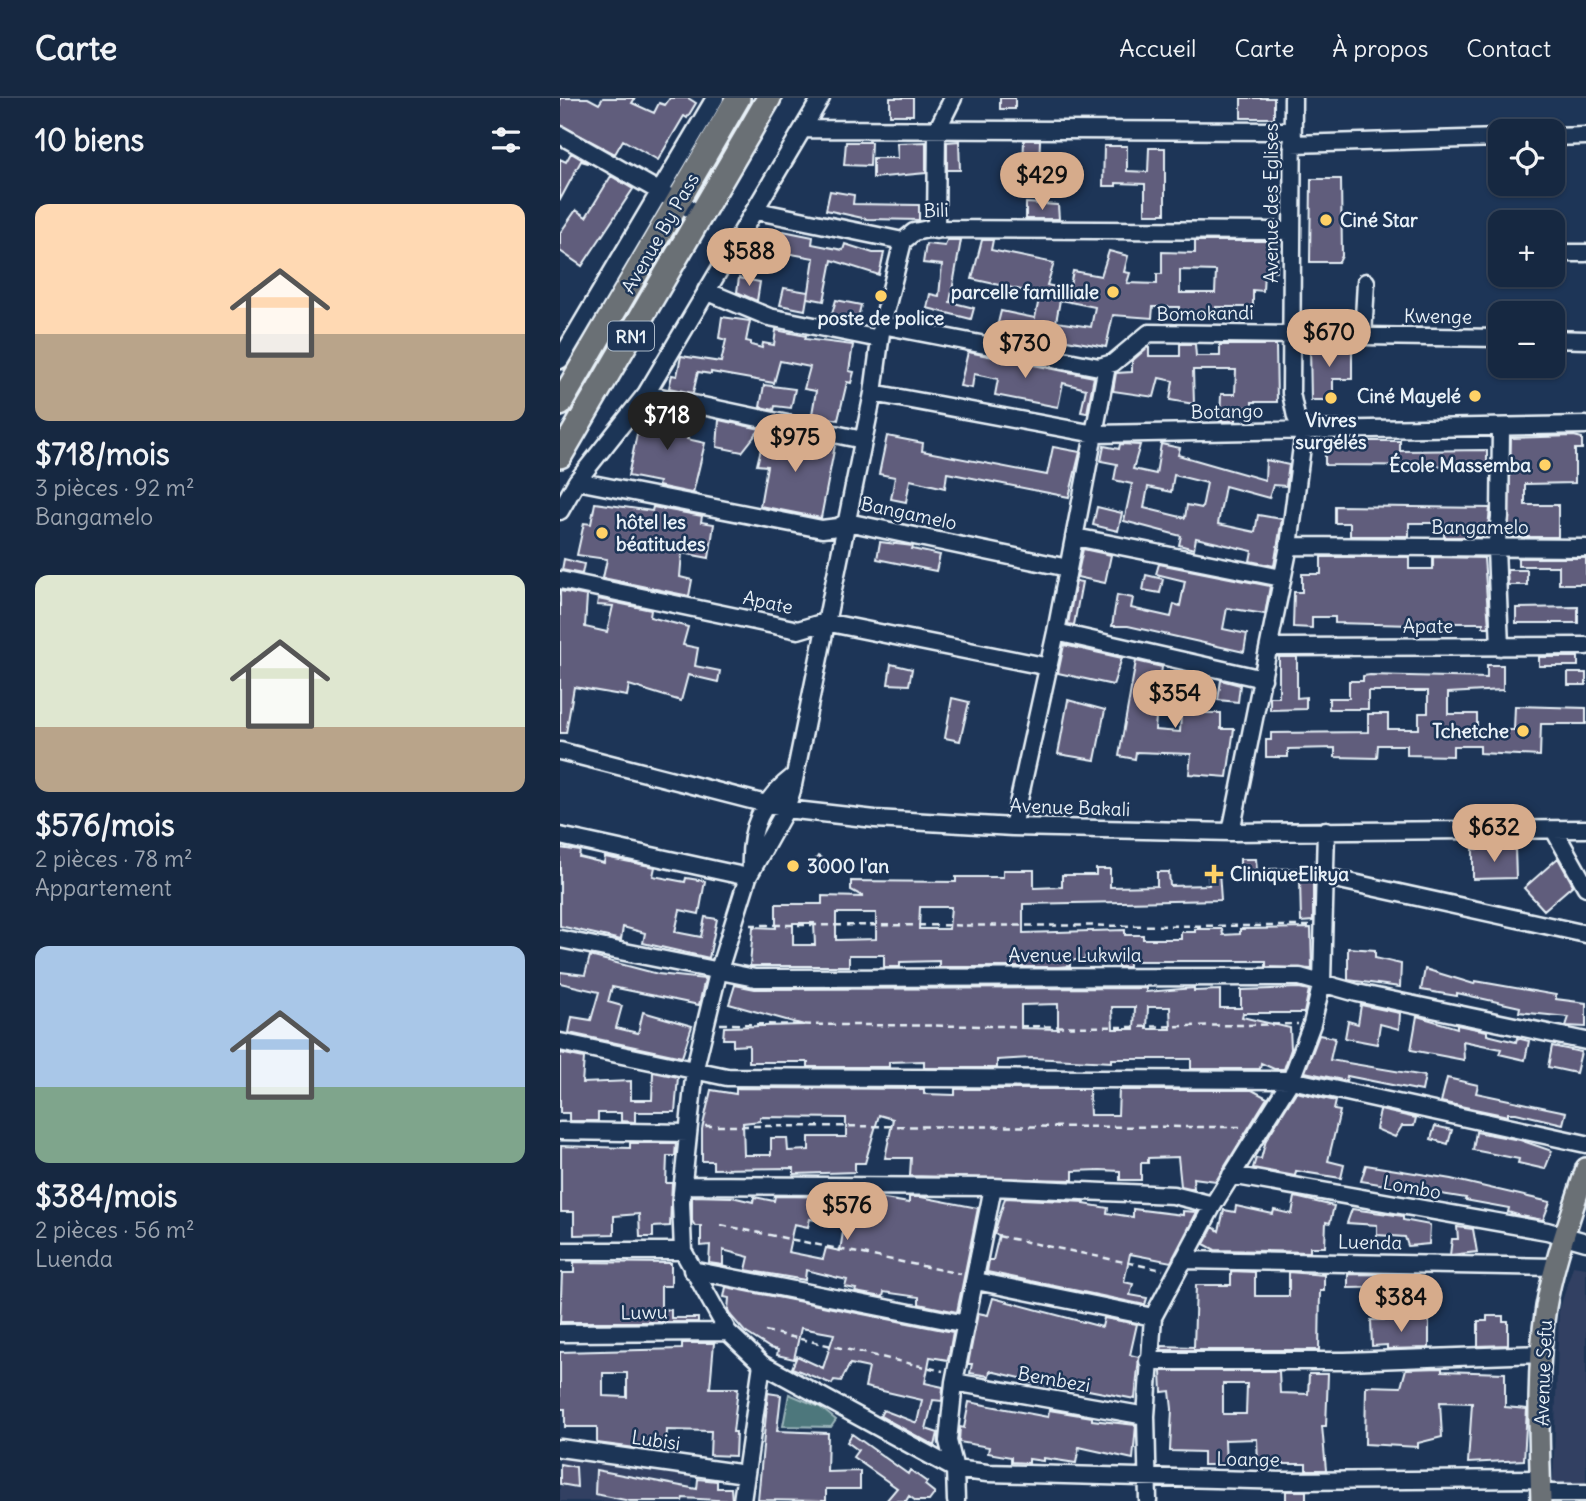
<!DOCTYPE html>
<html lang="fr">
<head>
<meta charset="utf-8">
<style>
	:root { --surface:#162841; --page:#23344c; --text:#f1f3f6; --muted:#9ea6b1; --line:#35445a; --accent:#d6ab8b }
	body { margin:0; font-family:Delius,sans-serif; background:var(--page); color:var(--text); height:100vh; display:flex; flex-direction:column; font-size:26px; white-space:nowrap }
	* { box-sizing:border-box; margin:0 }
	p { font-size:23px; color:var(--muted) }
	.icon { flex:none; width:38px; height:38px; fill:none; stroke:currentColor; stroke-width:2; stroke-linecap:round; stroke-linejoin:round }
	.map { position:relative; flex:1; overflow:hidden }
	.side { display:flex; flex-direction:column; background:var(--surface); width:560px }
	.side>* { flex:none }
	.controls { position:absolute; left:928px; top:21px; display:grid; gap:14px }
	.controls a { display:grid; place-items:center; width:77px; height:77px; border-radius:14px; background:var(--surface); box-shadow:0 2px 5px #0004,0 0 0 2px var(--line); font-size:35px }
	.price { position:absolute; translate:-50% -60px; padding:0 16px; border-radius:24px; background:var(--accent); color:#111; font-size:23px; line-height:46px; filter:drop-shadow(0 2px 4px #0008) }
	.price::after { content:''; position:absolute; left:50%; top:42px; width:21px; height:16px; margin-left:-10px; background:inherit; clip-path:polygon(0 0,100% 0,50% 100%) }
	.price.current { background:#222; color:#fff }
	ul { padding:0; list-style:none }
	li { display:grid; align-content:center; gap:14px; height:371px; padding:0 35px }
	li span { display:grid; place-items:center; height:217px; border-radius:14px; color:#555 }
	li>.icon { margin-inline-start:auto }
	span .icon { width:126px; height:126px; fill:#fffc; stroke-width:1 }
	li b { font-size:30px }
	h2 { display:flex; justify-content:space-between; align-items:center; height:84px; padding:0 35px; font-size:30px }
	header { display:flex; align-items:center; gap:42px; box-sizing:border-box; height:98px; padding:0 35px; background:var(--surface); border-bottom:2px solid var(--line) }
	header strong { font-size:33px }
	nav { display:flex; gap:38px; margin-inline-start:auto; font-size:24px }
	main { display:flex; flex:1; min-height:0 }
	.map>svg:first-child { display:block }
	.built { fill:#314162 }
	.green { fill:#4e777c; stroke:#9bb4ba; stroke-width:2 }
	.building { fill:#615d7b; stroke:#e8f1f8; stroke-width:2; fill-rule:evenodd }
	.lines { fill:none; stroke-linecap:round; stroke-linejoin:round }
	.minor-casing { stroke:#e8f1f8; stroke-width:21 }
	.major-casing { stroke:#e8f1f8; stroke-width:24 }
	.highway-casing { stroke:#e8f1f8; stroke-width:28 }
	.path { stroke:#e8f1f8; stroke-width:2.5; stroke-dasharray:7 5; stroke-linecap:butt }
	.minor { stroke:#1d3557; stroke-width:16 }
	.major { stroke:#6b6f75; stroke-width:19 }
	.highway { stroke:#6b6f75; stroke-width:23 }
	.poi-dot { fill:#ffd166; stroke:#1d3557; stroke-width:2.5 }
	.labels { text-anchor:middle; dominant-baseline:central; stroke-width:5; stroke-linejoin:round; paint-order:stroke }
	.shield { fill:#1d3557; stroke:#abb9c8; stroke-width:2 }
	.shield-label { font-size:18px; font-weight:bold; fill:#e8f1f8 }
	.street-label { font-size:19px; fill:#e8f1f8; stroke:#1d3557 }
	.poi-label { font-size:19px; font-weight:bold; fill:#e8f1f8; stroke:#1d3557; text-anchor:start }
</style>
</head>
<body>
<header>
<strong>Carte</strong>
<nav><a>Accueil</a><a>Carte</a><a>À propos</a><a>Contact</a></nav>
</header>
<main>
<section class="side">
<h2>10 biens<svg class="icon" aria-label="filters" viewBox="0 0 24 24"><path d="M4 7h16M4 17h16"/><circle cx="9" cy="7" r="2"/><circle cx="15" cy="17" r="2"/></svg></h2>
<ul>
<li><span style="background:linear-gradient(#ffd9b3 60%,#b9a48a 0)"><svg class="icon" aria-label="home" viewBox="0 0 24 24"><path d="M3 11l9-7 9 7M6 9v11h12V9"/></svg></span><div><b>$718/mois</b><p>3 pièces · 92 m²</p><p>Bangamelo</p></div></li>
<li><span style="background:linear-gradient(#dfe7d0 70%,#b9a48a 0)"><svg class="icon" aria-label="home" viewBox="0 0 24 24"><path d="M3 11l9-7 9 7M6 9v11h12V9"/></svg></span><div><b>$576/mois</b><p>2 pièces · 78 m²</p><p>Appartement</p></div></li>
<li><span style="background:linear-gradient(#a9c7e8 65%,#7fa58c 0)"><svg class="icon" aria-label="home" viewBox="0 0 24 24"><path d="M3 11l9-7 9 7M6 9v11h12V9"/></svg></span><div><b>$384/mois</b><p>2 pièces · 56 m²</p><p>Luenda</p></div></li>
</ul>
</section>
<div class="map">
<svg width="1026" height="1403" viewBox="0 0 1026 1403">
	<rect width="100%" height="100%" fill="#1d3557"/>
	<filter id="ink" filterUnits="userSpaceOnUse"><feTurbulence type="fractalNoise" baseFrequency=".0143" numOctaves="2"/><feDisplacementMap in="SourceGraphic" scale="14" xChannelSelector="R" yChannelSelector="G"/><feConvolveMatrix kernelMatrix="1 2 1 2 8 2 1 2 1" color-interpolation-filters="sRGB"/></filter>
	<g filter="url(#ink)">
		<path class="built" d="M1013,1168L1026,1170V1388L993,1387L999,1213Z
			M0,1357L132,1379L133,1403H0Z"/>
		<path class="green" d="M229,1296L260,1309L276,1322L271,1329L223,1328Z"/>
		<path class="building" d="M0,0H28L39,6L43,0H75L72,5L94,15L99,5L105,7L110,0H128L136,5L127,20L124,18L98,62L63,42L55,56L0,27Z
			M330,0H353V17H330Z
			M440,0H455V11H440Z
			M681,0H714V20H681Z
			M464,42H480L479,70L463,69Z
			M399,43L400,72H387V44Z
			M286,44H311L310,68L284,67Z
			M366,44V75L313,80V60H338L337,45Z
			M544,48H567V73L588,74L589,50H605V116H585V86L556,85V88H543Z
			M11,55L28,65L21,63L0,102V61L6,64Z
			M51,78L73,91L22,168L0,153V135L16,112L26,119Z
			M751,81H781L782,158L779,164H750Z
			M270,93L294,97L293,106L359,107V122L307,121L266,112Z
			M466,105L498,107L499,121H466Z
			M223,133L253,139L252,146L283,152L285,146L313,155H324L319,177L272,162L264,203L248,200L254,160L220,154Z
			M387,142H401L390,204L414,210L411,221L367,210L370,196L379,198L382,167L363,165L366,146L385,148Z
			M422,142H433L431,152L494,165L487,187L509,192L513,173L541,178L549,153L568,158L564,174L570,175L567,185L597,186V176H602V154L635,155V143H718L717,173H704L703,193L693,192V209H656V219L619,217V209H593L592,220L553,217L546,249L484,238L482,244L472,241L473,237L437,229L441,213L475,220L480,196L412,181ZM620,172L656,173L655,195H620ZM500,202L535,209L531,229L496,224Z
			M179,180L200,184L197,203L177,194Z
			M224,190L248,194L245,212L220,207Z
			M276,202L301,207L297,224L271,219Z
			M162,219L190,223L186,243L191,244V247L202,250L203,245L214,247L216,232L246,238L245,241L293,247L289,273L294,274L291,285L287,284L278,322L252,316L256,293L244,291L250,269L220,263L214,285L151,274V276L138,274L133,295L109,290L112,277L117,278L121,258L161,264L166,242L159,240Z
			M620,246H635L636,258H660V247H716L717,304H692V309H676V323H660L661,296H675L676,272H633L634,306L610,302L613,283L599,280L594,299L553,293L556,275L572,274V263L589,248V258H620Z
			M750,248H792V281H773V302H751Z
			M408,254L534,279L527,315L521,314L526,291L503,285L498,309L435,297L438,281L414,276L412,290L400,288Z
			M204,287L235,291L231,310L215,308L214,312L200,309Z
			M90,309L132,318L127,341L145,345L133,395L136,396L98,388L99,384L68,378L77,336L84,338Z
			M159,322L196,330L200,331L182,354L157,349Z
			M205,334L275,347L261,420L200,408L207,368L197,367Z
			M327,338L363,345L362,353L487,377L493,349L520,354L509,399L387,375L385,390L350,382L346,404L331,401L335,379L319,376Z
			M1014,338L1022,340V351H1015V385L965,386V407H998V439H948L951,340Z
			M807,343H840V353L927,352V368L765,367V347H807Z
			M560,346L580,347L573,371L596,376L601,346L620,350L618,357L705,382L706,362L729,367L726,388L713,387L709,400L665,388L658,426L695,434L698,417L722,421L714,468L690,463L692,453L636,440L634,451L619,447L621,438L564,423L572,386L554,382L557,366L541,363L544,348L559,351ZM614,377L647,385L642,410L627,407L625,420L584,410L588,389L611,394Z
			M35,405L92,413L93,409L142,418L141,424L154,426L149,460L122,455L120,479L132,482L129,498L43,480L47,461L17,457L24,425L31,426Z
			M775,408L930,410L927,439H884V425H849V438H790V425H775Z
			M537,409L562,415L558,433L533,427Z
			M320,444L353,448L352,451L380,457L376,473L317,461Z
			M523,451L551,457L545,485L517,479Z
			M761,459H849V471H873V459L924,460L929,529H923V525H893V528L775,525V519H752V530L733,529L734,494H742V476H761Z
			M958,460H1026V486H999V468H958Z
			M4,461L24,466L22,476L2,472Z
			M599,466L710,488L705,516L667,510L663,531L687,536L684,554L568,528H552L557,497L573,500L571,510L611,519L614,506L620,508L625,483L596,476Z
			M947,472H967V487H948Z
			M586,477L603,481L600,495L583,492Z
			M516,483L522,484L514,527L508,526Z
			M0,493L27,498L25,529L47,534L53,508L37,507L38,501L91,512L90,519L128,529L123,547L138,550L135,568L160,573L158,584L128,577L121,603L69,587L67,598L14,589L6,635H0Z
			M1018,509V525H956V510Z
			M504,547L562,560L553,587L498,575Z
			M719,559H737V600L746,599V611L710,612V599H719Z
			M979,559H1018V568H979Z
			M576,563L602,569L599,593L587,592L583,617L596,619L595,632L620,634L621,615H661V631H674L667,679L629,676L631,656L576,654L575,661L559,658Z
			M331,566L352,571L349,587L328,586Z
			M927,567H943V592L888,595V616H917V632H954L955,608L1026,610V626H981L980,658L920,655V648H893V658L847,657V647H818L817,660L775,659V650L728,651V659H706V642H711V635L808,634V616H828V631H859V615H868V593H808V611H769V600H789V583H803V578L810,577L927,580Z
			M1008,575H1026V587H1008Z
			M661,582L680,587L678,604L658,602Z
			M392,600L409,604L400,643L385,640Z
			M508,602L545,612L535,662L498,656Z
			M0,750L20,753L19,759L44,765L45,759L95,769L93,778L125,784L126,780L145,783L139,816L120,812L115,834L141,839L145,819L157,821L149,860L83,845L85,835L63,829L61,842L0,828Z
			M955,750L956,780L913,781V751Z
			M258,758L268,764L262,775L251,769Z
			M998,760L1013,787L984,812L964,790Z
			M680,761H696L697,773H680Z
			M753,770V823L741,824L740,782H710V771Z
			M536,771H550V789L597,788V774H609L610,788L649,787L648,774L659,773L661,802L463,806V835L565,832V837H583V841H621V834H635V831H662L663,837L680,836V831L751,830L752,871L706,869V863H569V869H558V858H525V862H510V868L498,869H379V863L340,864V869H324V857H289V868H190L193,829L216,830V806H262V798L304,799L291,792V783L396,784V779H443V772H474V790L502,789V777H536ZM360,809H391L389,831H359ZM276,815H316V841L276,842ZM233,825H254L255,847H233Z
			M788,850L815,852V860L841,866L840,889L788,882Z
			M30,858L98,876L145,881L139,907L52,889L48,904L62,908L56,930L78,935L83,914L132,928L122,959L9,935L12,919L31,922L39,894L0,885V874L25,877Z
			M865,871L914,886L915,883L996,897V901L1026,905V929L1006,928L1009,919L959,914L960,909L897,895V898L861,892Z
			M175,887L195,891L586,890V894L634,890V893L660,892V910H681V892L739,890L749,892L744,915H683L682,919L730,930L731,951L724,971H714L701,965L700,971H631V961H551V964L471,960L437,962V970H364V963L329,964V969H248V964H189V947L173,948V941H163L164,929L244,927L169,906ZM498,906V931L461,930V907ZM552,909H575L574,931H553ZM588,909H610L611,931H587Z
			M801,907L840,915L839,931L820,926L817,946L785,940L788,923L798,926Z
			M857,918L897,930V927L927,933V937L956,944L957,940L969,943L965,962L939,956L941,951L903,943L904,962L851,952Z
			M759,937L775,940L770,962L865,978L862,993L787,978L786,983L782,982L745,974Z
			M992,948L1021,954L1016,975L988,969Z
			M0,955L24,960L22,985L71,983V1002H92L93,974L118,979L115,1014H75V1024L61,1023V1015H38V1023H9V1015H0Z
			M887,980L918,987L916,995L1006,1014L1003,1026L956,1015H948V1018L881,1004Z
			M176,990L364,991V996L395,997V991H529L530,1017H558L559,992H692L707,1000L656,1083L633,1080L634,1090H630L621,1088L618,1059L588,1060V1065H581V1082H560V1073L540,1072L513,1073V1082L350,1078L351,1060H325L333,1021L319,1017L305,1065H295V1074L234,1076V1070L153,1071V1063H142V1031L151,992L176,996ZM200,1019L286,1020V1039H249V1052L228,1053L227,1040H211V1057H184L183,1025L200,1023Z
			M736,994L776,1003L774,1012L780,1013L768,1063L784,1067L781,1080L736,1073L735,1078L693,1070L696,1060L701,1061L706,1042Z
			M820,1012L856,1020L854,1028H842L835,1039L816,1031Z
			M875,1028L892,1032L888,1046L871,1041Z
			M916,1034L960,1042L992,1053L985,1071L958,1065L959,1061L913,1052Z
			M70,1045H116L115,1058H107L106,1085H112L110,1128L93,1129V1139H80L79,1116L54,1118V1136L14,1137V1114H1V1048L70,1050Z
			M806,1067L891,1081L990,1104L983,1122L961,1118L948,1114L949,1110L905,1102L906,1100L801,1083Z
			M132,1098L172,1099L193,1104L194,1099L214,1103L215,1098L295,1099L290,1115L313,1120L318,1100L349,1105V1099H361L418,1110L397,1214L359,1206V1199L324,1194L323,1199L295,1194L296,1191L285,1189L287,1182L246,1172L245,1182L186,1172L189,1159L163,1152V1167L149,1165L150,1147L141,1148V1128H135L132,1123ZM250,1121L284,1128L280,1153L266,1150L263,1161L228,1154L234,1126L248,1129Z
			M735,1099L774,1108L770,1125L766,1124L765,1149H750V1154L655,1152L644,1146L653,1129L659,1133L664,1112L675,1114L676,1108L713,1116L714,1112L732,1116Z
			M445,1100L525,1104L524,1106L548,1110L547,1115L573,1119V1111L623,1117V1113L637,1114L611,1164L570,1156L564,1184L573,1186L570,1197L587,1200L585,1207L427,1174L429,1162H433L439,1137L434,1136Z
			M792,1111L843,1118V1122L870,1127L869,1146L848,1148L845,1139L817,1137V1127L787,1125Z
			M897,1129L913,1131L917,1154L890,1157L892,1141H898Z
			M14,1164L111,1165V1188H101V1211L111,1212V1220H138V1224H0L2,1175H14Z
			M671,1173L695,1174V1198H729V1174L764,1177V1193H760L759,1252H601L602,1248L634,1249L636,1187H671Z
			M788,1176L850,1177V1189L788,1190Z
			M166,1189L393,1234L388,1262L370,1259L365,1285L383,1289L382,1303L373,1302L366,1331L378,1335L375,1348L320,1318L323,1312L357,1325L362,1302L305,1289L309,1270L290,1266L281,1283L274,1282L272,1286L232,1270L237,1258L263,1270L274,1236L241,1230L234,1261L217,1257L218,1252L210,1250L185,1234L171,1218L168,1212L169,1200L164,1199Z
			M433,1200L542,1229L544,1220L577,1226L570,1257L579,1259L575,1301L492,1285L491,1288L465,1284V1281L430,1273L429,1278L410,1275L412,1266H408L418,1215L428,1217Z
			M927,1218H943V1223H948V1247L918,1248V1223H927Z
			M869,1221V1250L827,1251V1247L812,1248L811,1222Z
			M122,1245H154L150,1290H178L173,1334H176L175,1358L150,1357L151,1333L107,1332L106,1354L37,1345V1329H5V1311H0V1254L122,1251ZM43,1275H67V1299L43,1298Z
			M882,1270V1273L945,1275V1309L967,1311L964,1362L908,1365L912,1305L880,1304L882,1339L858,1345V1349L805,1346L806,1288L841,1289L846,1271Z
			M719,1273L720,1295L748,1296L749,1276H768L766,1328H762L766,1372H746V1366H698L697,1341L665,1342L666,1367H643V1354L610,1353L612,1311L610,1293L602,1294L601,1273ZM663,1286H687L686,1316H663Z
			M208,1295L221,1297L217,1333L268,1335L267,1374L300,1373V1391H266V1403L198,1402Z
			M409,1304L488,1319L489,1312L532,1319V1322L576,1327L573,1361L519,1349L516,1365L483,1360V1363L469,1361V1365L451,1364V1359L428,1355L429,1349L399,1344L400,1329L404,1330Z
			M292,1336L348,1376L350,1372L367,1384L365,1387L375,1395L369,1403H356L349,1398L346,1403H326L337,1390L293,1359L298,1352L287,1344Z
			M0,1366L16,1369L17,1389L0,1386Z
			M36,1372L137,1391L138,1381L157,1383V1390H171L172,1403L123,1400L122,1403H70L35,1396Z
			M726,1393H746V1403H726Z"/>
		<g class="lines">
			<g class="minor-casing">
				<path id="minor" d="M733,0L731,295L736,319L744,333
					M244,31L732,33
					M0,37L141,117
					M992,39L1026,38
					M732,46L940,40
					M197,113L343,143L354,134L368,131L731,133
					M376,132L377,32L393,0
					M343,143L322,227L313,295L232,692L226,711L188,779L158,875L135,970L121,1104L123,1153L168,1234L202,1266L395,1371L427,1375L725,1383L980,1381
					M992,155H1026
					M146,193L209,219L320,241
					M322,227L539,269L553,265L589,235L940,240
					M803,238L806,184
					M992,241L1026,242
					M0,262L155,0
					M313,295L535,336L1026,327
					M86,296L303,342
					M17,383L262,431L278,429L287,424L508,470
					M0,413L17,383L86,296L261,0
					M515,439L722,480
					M729,448L1026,450
					M0,482L238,532L265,524L489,569
					M496,534L703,581
					M709,549L1026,548
					M940,549L936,450L940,419L941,330
					M0,653L226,711L315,721L453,729L671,734L1026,731
					M453,729L496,534L547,268
					M994,732L1026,789
					M671,734L729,448L744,333
					M0,738L188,779
					M191,771C189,730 201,703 234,678
					M766,779L1026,836
					M0,841L195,880L740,879L797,895L1026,943
					M0,944L167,979L731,982L1026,1046
					M0,1033L128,1035
					M671,1077L987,1133L1026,1144
					M124,1087L433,1089L613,1097L653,1107
					M0,1153H123
					M623,1162L995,1169
					M132,1172L406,1226
					M416,1183L593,1219
					M0,1235L168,1234
					M588,1263H785L981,1256
					M394,1284L586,1318
					M0,1350L185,1376
					M980,1395H1026
					M182,1403L202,1266
					M396,1403L395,1371L388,1343L394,1284L433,1089
					M588,1403L586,1318L593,1219L653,1107L731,982L752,926L762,884L766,732"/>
			</g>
			<g class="major-casing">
				<path id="major" d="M981,1403C979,1340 976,1272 986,1209C994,1162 1012,1116 1026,1070"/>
			</g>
			<g class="highway-casing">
				<path id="highway" d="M0,306L178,0
					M0,358L209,0"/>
			</g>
			<path class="path" d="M190,827L750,828
				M160,926L569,929L738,926
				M145,1028L684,1029
				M161,1127L401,1176
				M438,1138L603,1172
				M205,1233L383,1273"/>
			<use href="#minor" class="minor"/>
			<use href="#major" class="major"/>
			<use href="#highway" class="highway"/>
		</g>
	</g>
	<g class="poi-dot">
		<circle cx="766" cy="122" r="7"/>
		<circle cx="553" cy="194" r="7"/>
		<circle cx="321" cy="198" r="7"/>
		<circle cx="915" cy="298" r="7"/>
		<circle cx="771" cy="300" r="7"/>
		<circle cx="985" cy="367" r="7"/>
		<circle cx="42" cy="435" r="7"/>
		<circle cx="963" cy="633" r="7"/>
		<circle cx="233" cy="768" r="7"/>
		<path d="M650.5 765.5h7v7h7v7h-7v7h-7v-7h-7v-7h7z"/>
	</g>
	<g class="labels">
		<rect class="shield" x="48" y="223.5" width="46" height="29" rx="5"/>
		<g class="shield-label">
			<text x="71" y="238">RN1</text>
		</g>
		<g class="street-label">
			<text transform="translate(711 105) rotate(-90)">Avenue des Eglises</text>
			<text transform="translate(376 112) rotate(-2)">Bili</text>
			<text transform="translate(100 135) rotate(-60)">Avenue By Pass</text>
			<text transform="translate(645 215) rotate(-1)">Bomokandi</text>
			<text transform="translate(878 218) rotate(1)">Kwenge</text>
			<text transform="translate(667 313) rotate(-1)">Botango</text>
			<text transform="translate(349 415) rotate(12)">Bangamelo</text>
			<text x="920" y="429">Bangamelo</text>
			<text transform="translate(208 504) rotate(12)">Apate</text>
			<text x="868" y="528">Apate</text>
			<text transform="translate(510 709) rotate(2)">Avenue Bakali</text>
			<text x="515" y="857">Avenue Lukwila</text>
			<text transform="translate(852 1089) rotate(10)">Lombo</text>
			<text transform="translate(810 1144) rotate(1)">Luenda</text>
			<text transform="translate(84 1214) rotate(-1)">Luwu</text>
			<text transform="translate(983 1275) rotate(-88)">Avenue Sefu</text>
			<text transform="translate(494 1281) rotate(10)">Bembezi</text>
			<text transform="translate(96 1342) rotate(8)">Lubisi</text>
			<text transform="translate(688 1361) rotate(1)">Loange</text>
		</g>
		<g class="poi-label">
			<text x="780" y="122">Ciné Star</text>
			<text x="539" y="194" text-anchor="end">parcelle familliale</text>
			<text x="321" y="220" text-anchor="middle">poste de police</text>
			<text x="901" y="298" text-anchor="end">Ciné Mayelé</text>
			<text x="771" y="322" text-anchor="middle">Vivres<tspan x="771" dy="22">surgélés</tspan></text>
			<text x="971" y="367" text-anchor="end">École Massemba</text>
			<text x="56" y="424">hôtel les<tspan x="56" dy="22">béatitudes</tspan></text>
			<text x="949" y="633" text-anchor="end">Tchetche</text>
			<text x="247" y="768">3000 l'an</text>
			<text x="670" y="776">CliniqueElikya</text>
		</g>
	</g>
</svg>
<div class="controls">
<a><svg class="icon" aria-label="locate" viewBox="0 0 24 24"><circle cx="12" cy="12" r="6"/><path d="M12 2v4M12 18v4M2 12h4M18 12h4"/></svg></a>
<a>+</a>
<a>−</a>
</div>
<b class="price" style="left:482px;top:114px">$429</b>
<b class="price" style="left:189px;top:190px">$588</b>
<b class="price" style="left:769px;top:271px">$670</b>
<b class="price" style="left:465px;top:282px">$730</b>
<b class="price current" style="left:107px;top:354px">$718</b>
<b class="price" style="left:235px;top:376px">$975</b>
<b class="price" style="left:615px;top:632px">$354</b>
<b class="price" style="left:934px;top:766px">$632</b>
<b class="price" style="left:287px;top:1144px">$576</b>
<b class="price" style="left:841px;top:1236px">$384</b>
</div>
</main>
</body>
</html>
